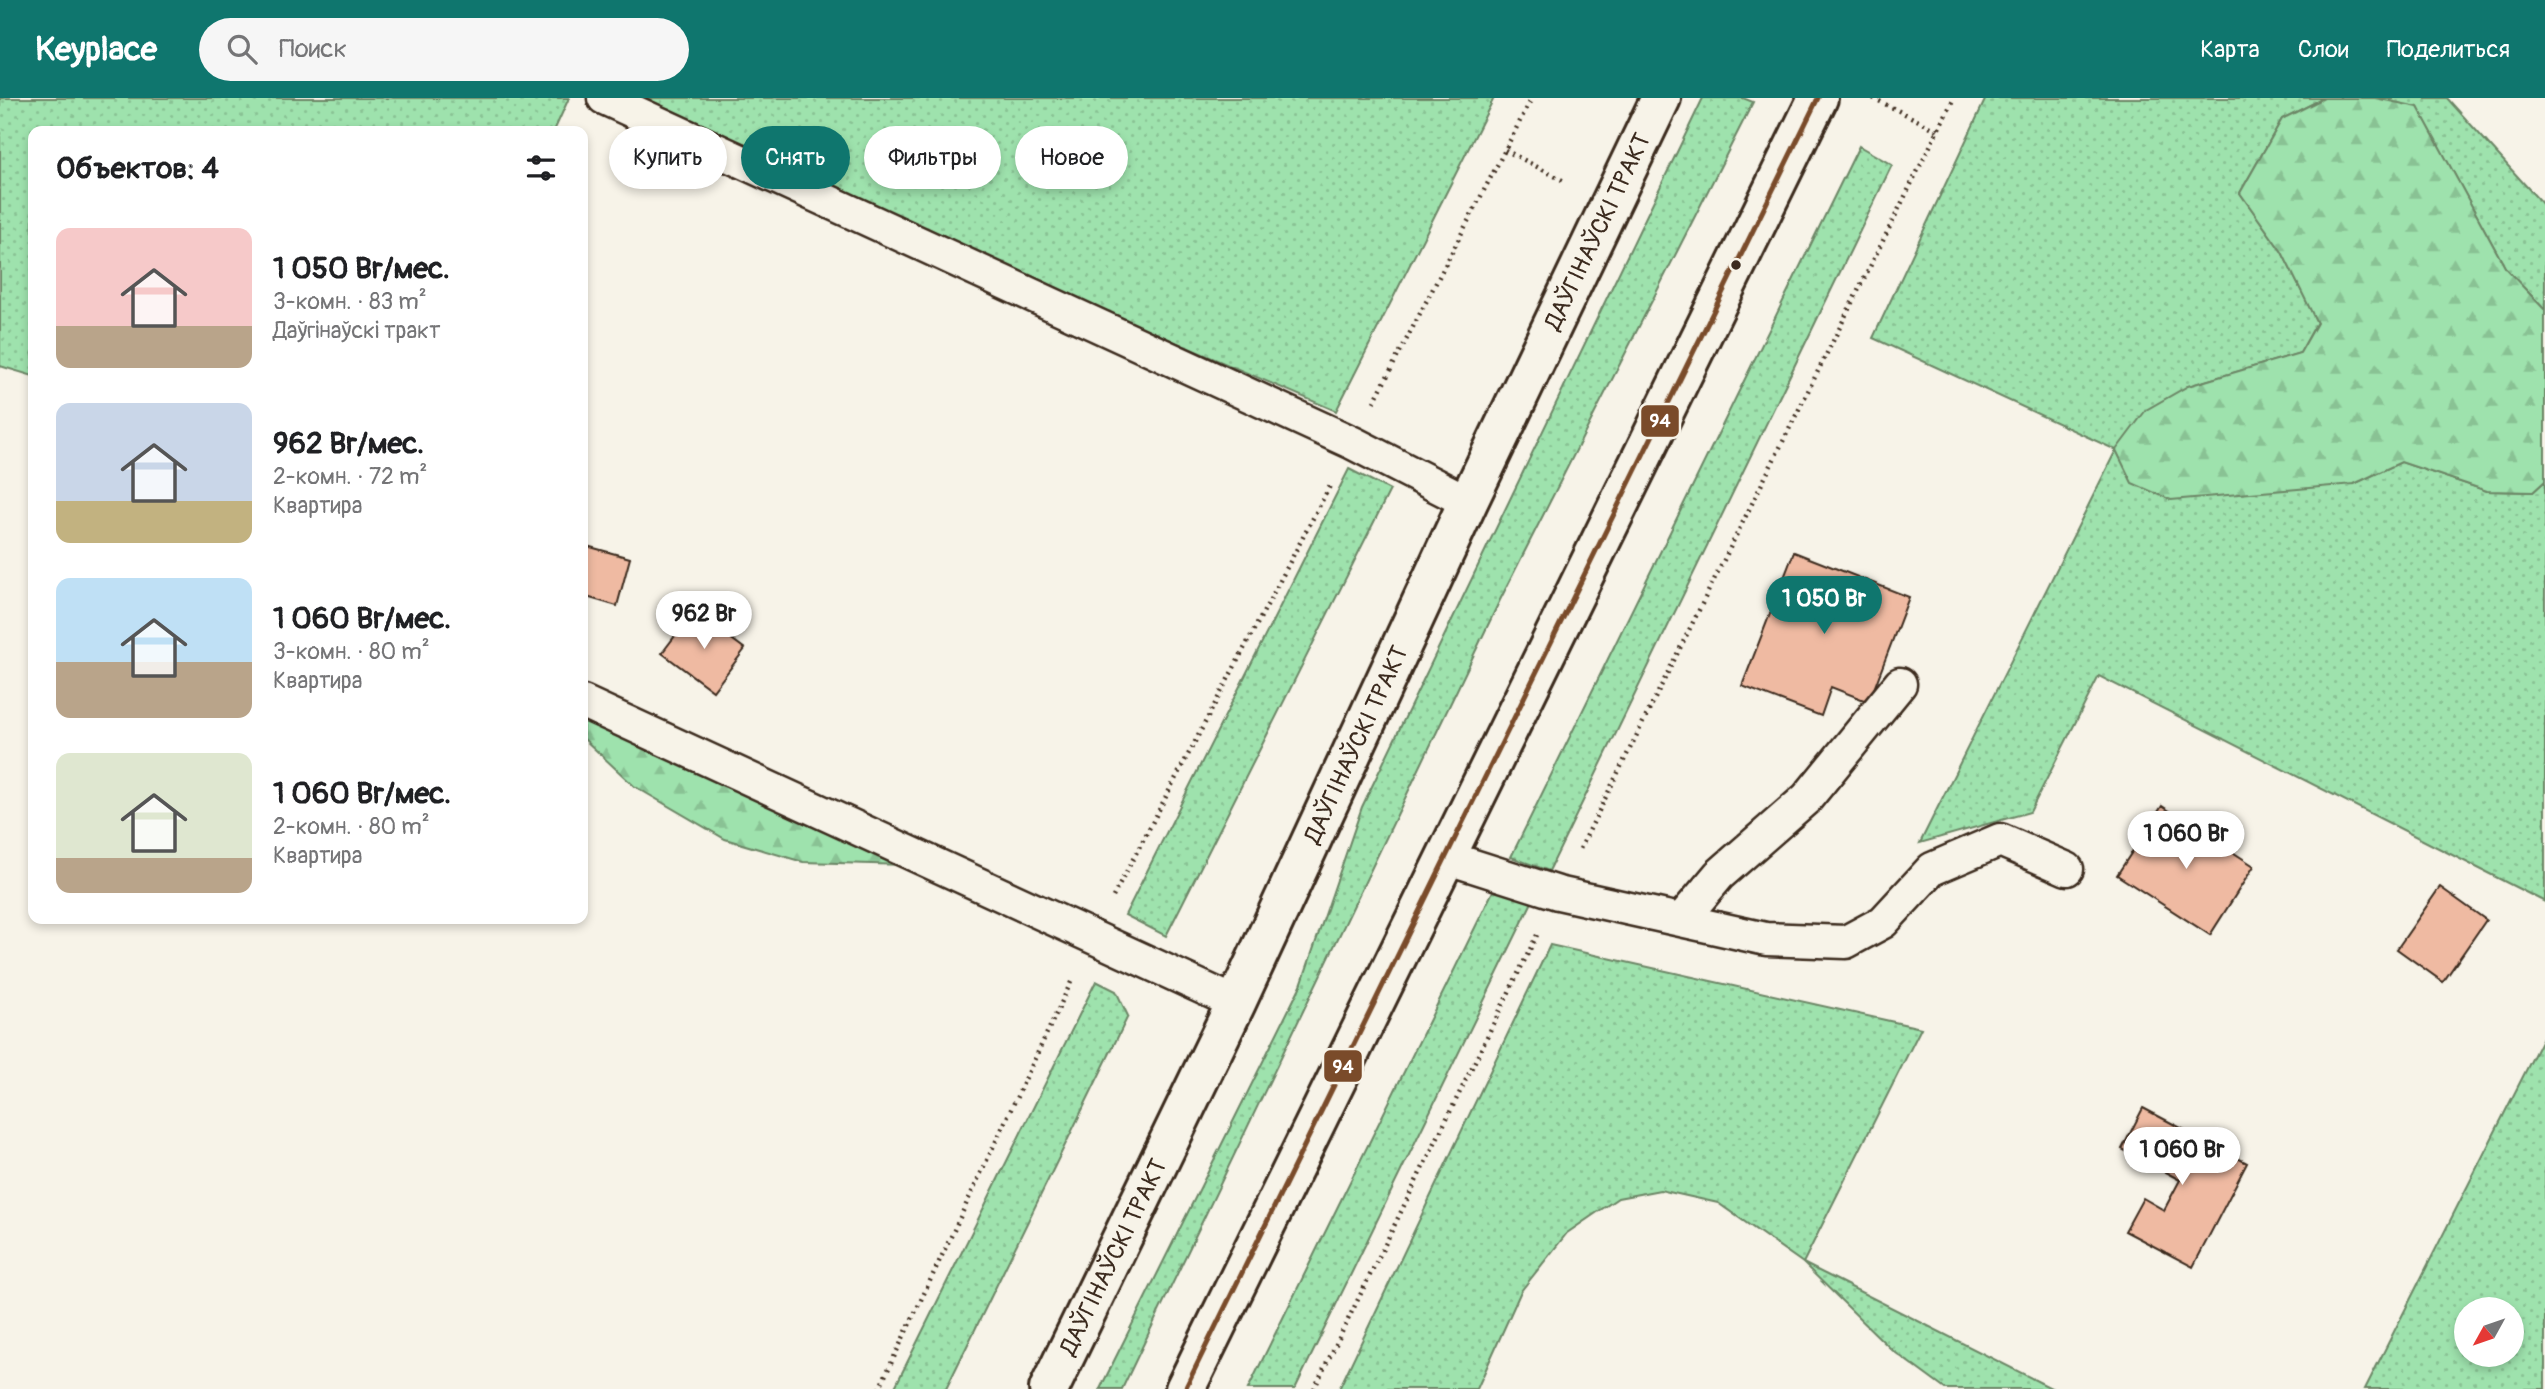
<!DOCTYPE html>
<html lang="ru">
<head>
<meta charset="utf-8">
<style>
	:root { --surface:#fff; --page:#f6f6f6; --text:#202124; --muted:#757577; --accent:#0f766e }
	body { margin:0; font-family:Pangolin,sans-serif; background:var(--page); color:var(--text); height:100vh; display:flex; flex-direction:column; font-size:26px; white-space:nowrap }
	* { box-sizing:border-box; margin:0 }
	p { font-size:23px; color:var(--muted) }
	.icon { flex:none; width:38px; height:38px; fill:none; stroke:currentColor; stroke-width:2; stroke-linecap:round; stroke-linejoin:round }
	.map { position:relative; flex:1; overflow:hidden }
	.sheet { position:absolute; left:28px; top:28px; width:560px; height:798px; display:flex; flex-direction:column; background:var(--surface); border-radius:14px; box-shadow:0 4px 10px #0003 }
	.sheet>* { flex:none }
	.top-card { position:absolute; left:609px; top:28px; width:665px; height:63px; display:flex; gap:14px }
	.needle { width:46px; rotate:230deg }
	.tools { position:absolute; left:2454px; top:1199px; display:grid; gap:14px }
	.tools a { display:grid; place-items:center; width:70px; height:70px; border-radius:50%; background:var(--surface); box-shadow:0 4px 10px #0003; font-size:35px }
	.price { position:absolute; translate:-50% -60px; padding:0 16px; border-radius:24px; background:#fff; color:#222; font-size:23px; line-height:46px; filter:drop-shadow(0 2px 4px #0008) }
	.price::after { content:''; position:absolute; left:50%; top:42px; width:21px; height:16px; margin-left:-10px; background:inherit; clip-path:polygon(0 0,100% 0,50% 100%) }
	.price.on { background:var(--accent); color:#fff }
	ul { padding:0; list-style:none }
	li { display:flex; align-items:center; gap:21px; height:175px; padding:0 28px }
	li span { display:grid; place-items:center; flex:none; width:196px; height:140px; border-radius:14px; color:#555 }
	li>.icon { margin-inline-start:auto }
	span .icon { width:84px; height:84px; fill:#fffc; stroke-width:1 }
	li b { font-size:30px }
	h2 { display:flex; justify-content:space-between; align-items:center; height:84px; padding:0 28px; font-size:30px }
	.tag { padding:0 24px; border-radius:32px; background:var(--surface); box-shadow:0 4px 10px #0003; font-size:24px; line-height:63px }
	.tag.on { background:var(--accent); color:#fff }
	header { display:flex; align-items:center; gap:42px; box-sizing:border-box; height:98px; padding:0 35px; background:var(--accent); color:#fff }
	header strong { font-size:33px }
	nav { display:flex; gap:38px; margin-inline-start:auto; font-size:24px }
	.search { width:490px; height:63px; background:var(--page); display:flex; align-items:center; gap:18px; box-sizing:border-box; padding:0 24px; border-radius:38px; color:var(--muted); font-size:26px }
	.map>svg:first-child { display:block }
	.grass { fill:url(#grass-dots); stroke:#6c8666; stroke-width:2; fill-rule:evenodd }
	.forest { fill:url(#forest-firs); stroke:#6c8666; stroke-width:2 }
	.building { fill:#efbaa2; stroke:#3b2a1e; stroke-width:2 }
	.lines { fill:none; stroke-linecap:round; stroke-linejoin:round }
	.service-casing { stroke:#3b2a1e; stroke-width:37 }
	.primary-casing { stroke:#3b2a1e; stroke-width:44 }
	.path { stroke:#3b2a1e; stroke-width:4.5; stroke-dasharray:2 5; stroke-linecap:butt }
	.service { stroke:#f7f3e8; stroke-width:32 }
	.primary { stroke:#f7f3e8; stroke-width:38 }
	.bus-1-casing { stroke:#f7f3e8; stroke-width:10 }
	.bus-1 { stroke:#7a4b2a; stroke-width:5 }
	.bus-dot { fill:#3b2a1e; stroke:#f7f3e8; stroke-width:2.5 }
	.labels { text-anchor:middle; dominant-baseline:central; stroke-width:7; stroke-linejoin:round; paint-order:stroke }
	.street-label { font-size:24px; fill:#3b2a1e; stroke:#f7f3e8 }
	.line-badge { stroke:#f7f3e8; stroke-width:2.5 }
	.badge-label { font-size:19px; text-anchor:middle; font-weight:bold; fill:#fff }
</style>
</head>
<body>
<header>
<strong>Keyplace</strong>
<div class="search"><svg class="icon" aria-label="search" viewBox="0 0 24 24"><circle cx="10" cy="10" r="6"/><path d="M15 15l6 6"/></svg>Поиск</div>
<nav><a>Карта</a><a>Слои</a><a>Поделиться</a></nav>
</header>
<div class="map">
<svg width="2545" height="1291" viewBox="0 0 2545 1291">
	<defs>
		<pattern id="grass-dots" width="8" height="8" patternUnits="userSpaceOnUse" patternTransform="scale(1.75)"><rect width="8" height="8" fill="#9ee2ad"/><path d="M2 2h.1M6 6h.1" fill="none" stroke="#89c294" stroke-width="1.8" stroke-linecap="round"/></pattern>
		<pattern id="forest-firs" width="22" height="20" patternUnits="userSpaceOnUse" patternTransform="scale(1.75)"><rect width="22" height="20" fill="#9ee2ad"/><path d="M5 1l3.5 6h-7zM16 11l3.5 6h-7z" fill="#89c294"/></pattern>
	</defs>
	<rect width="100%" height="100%" fill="#f7f3e8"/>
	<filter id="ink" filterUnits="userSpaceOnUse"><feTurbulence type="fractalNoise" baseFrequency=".0143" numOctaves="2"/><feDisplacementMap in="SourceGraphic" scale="14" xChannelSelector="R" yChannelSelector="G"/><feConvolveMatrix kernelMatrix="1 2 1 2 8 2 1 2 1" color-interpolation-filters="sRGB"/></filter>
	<g filter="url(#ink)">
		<path class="grass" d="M0,0H569L554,33H33V278L0,268Z
			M606,0H1494L1336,313Z
			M1703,0H1743L1753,4L1500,502L1122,1291H1100L1301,887L1362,709Z
			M1986,0H2324L2282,21L2240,95L2282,154L2317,224L2300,255L2188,288L2354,386L2401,364L2487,393L2533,394L2545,383V804L2099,578L2030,714L1920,745L2116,352L1873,240Z
			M2375,0H2447L2545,109V212L2506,171L2418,10Z
			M1859,48L1892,67L1549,773L1511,759Z
			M1349,371L1390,392L1166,838L1125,817Z
			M1495,789L1533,802L1295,1291H1248Z
			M1550,847L1921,930L1803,1165L2053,1291H1945L1892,1252L1803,1165L1718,1105L1660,1092L1618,1100L1567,1135L1521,1193L1477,1291H1339Z
			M1096,883L1116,893L1128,918L946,1291H894Z
			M2545,935V1291H2365ZM2466,1211H2511V1256H2466Z"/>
		<path class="forest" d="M2324,0H2375L2418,9L2506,171L2545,212V383L2533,394L2487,393L2401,364L2354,386L2171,402L2132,385L2116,352L2146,312L2188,288L2300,255L2317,225L2282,154L2240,95L2282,21Z
			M583,604L940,768L803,764L725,741L634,688L583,640Z"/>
		<path class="building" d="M583,447L630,460L617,508L583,498Z
			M1794,454L1909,499L1869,604L1831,589L1821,618L1742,588Z
			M694,513L745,551L713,593L662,555Z
			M2162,708L2254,768L2210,837L2117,777Z
			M2440,789L2486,822L2443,884L2397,851Z
			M2143,1010L2247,1065L2193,1169L2125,1133L2143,1100L2164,1112L2180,1082L2122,1051Z"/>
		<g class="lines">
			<g class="service-casing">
				<path id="service" d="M604,0L1353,345L1468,404
					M583,604L1236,905
					M1445,759L1558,795L1766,841L1846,844L1883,824L1932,771L2000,742L2067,771
					M1682,821L1719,777L1807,700L1900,586"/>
			</g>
			<g class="primary-casing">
				<g id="primary">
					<path id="s1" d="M1049,1291L1236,905L1468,404L1661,0"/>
					<path d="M1185,1291L1818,0"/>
				</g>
			</g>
			<path class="path" d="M1873,0L1939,33
				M1505,52L1566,84
				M1374,304L1532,0
				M1580,751L1954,0
				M1113,799L1331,386
				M879,1291L1072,882
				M1314,1291L1537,837"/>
			<use href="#service" class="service"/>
			<use href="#primary" class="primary"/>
			<g class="bus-1-casing">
				<path id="bus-1" d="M1185,1291L1818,0"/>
			</g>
			<use href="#bus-1" class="bus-1"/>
		</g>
	</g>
	<circle class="bus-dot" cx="1736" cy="167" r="6"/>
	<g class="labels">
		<g class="street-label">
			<text stroke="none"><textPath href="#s1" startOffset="1281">ДАЎГІНАЎСКІ ТРАКТ</textPath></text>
			<text stroke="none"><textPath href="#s1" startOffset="714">ДАЎГІНАЎСКІ ТРАКТ</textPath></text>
			<text stroke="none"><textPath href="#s1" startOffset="147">ДАЎГІНАЎСКІ ТРАКТ</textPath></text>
		</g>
	</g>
	<g class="line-badge">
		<rect x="1640" y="306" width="40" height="34" rx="7" fill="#7a4b2a"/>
		<rect x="1323" y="951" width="40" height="34" rx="7" fill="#7a4b2a"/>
	</g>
	<g class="badge-label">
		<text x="1660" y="329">94</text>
		<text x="1343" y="975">94</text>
	</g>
</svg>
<div class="tools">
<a><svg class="needle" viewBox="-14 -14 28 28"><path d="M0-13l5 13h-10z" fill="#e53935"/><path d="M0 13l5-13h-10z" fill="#757577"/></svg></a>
</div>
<b class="price on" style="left:1824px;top:538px">1 050 Br</b>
<b class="price" style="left:704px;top:553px">962 Br</b>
<b class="price" style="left:2186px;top:773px">1 060 Br</b>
<b class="price" style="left:2182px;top:1089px">1 060 Br</b>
<div class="top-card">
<a class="tag">Купить</a>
<a class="tag on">Снять</a>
<a class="tag">Фильтры</a>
<a class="tag">Новое</a>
</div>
<section class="sheet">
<h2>Объектов: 4<svg class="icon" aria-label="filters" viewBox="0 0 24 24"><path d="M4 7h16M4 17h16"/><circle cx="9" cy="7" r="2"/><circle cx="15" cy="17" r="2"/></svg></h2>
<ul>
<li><span style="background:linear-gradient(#f6c9c9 70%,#b9a48a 0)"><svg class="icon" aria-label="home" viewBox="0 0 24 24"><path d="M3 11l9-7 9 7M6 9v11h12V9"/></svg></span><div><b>1 050 Br/мес.</b><p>3-комн. · 83 m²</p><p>Даўгінаўскі тракт</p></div></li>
<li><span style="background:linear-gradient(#c9d6e8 70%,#c2b280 0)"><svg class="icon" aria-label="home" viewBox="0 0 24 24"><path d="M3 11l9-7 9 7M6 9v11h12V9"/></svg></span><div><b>962 Br/мес.</b><p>2-комн. · 72 m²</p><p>Квартира</p></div></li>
<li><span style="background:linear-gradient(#bfe0f5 60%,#b9a48a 0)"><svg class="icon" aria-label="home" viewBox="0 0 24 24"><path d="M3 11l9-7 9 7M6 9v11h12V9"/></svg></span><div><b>1 060 Br/мес.</b><p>3-комн. · 80 m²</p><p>Квартира</p></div></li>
<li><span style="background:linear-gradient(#dfe7d0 75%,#b9a48a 0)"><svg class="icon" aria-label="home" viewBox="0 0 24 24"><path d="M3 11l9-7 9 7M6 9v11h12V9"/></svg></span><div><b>1 060 Br/мес.</b><p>2-комн. · 80 m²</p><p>Квартира</p></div></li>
</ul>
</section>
</div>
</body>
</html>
